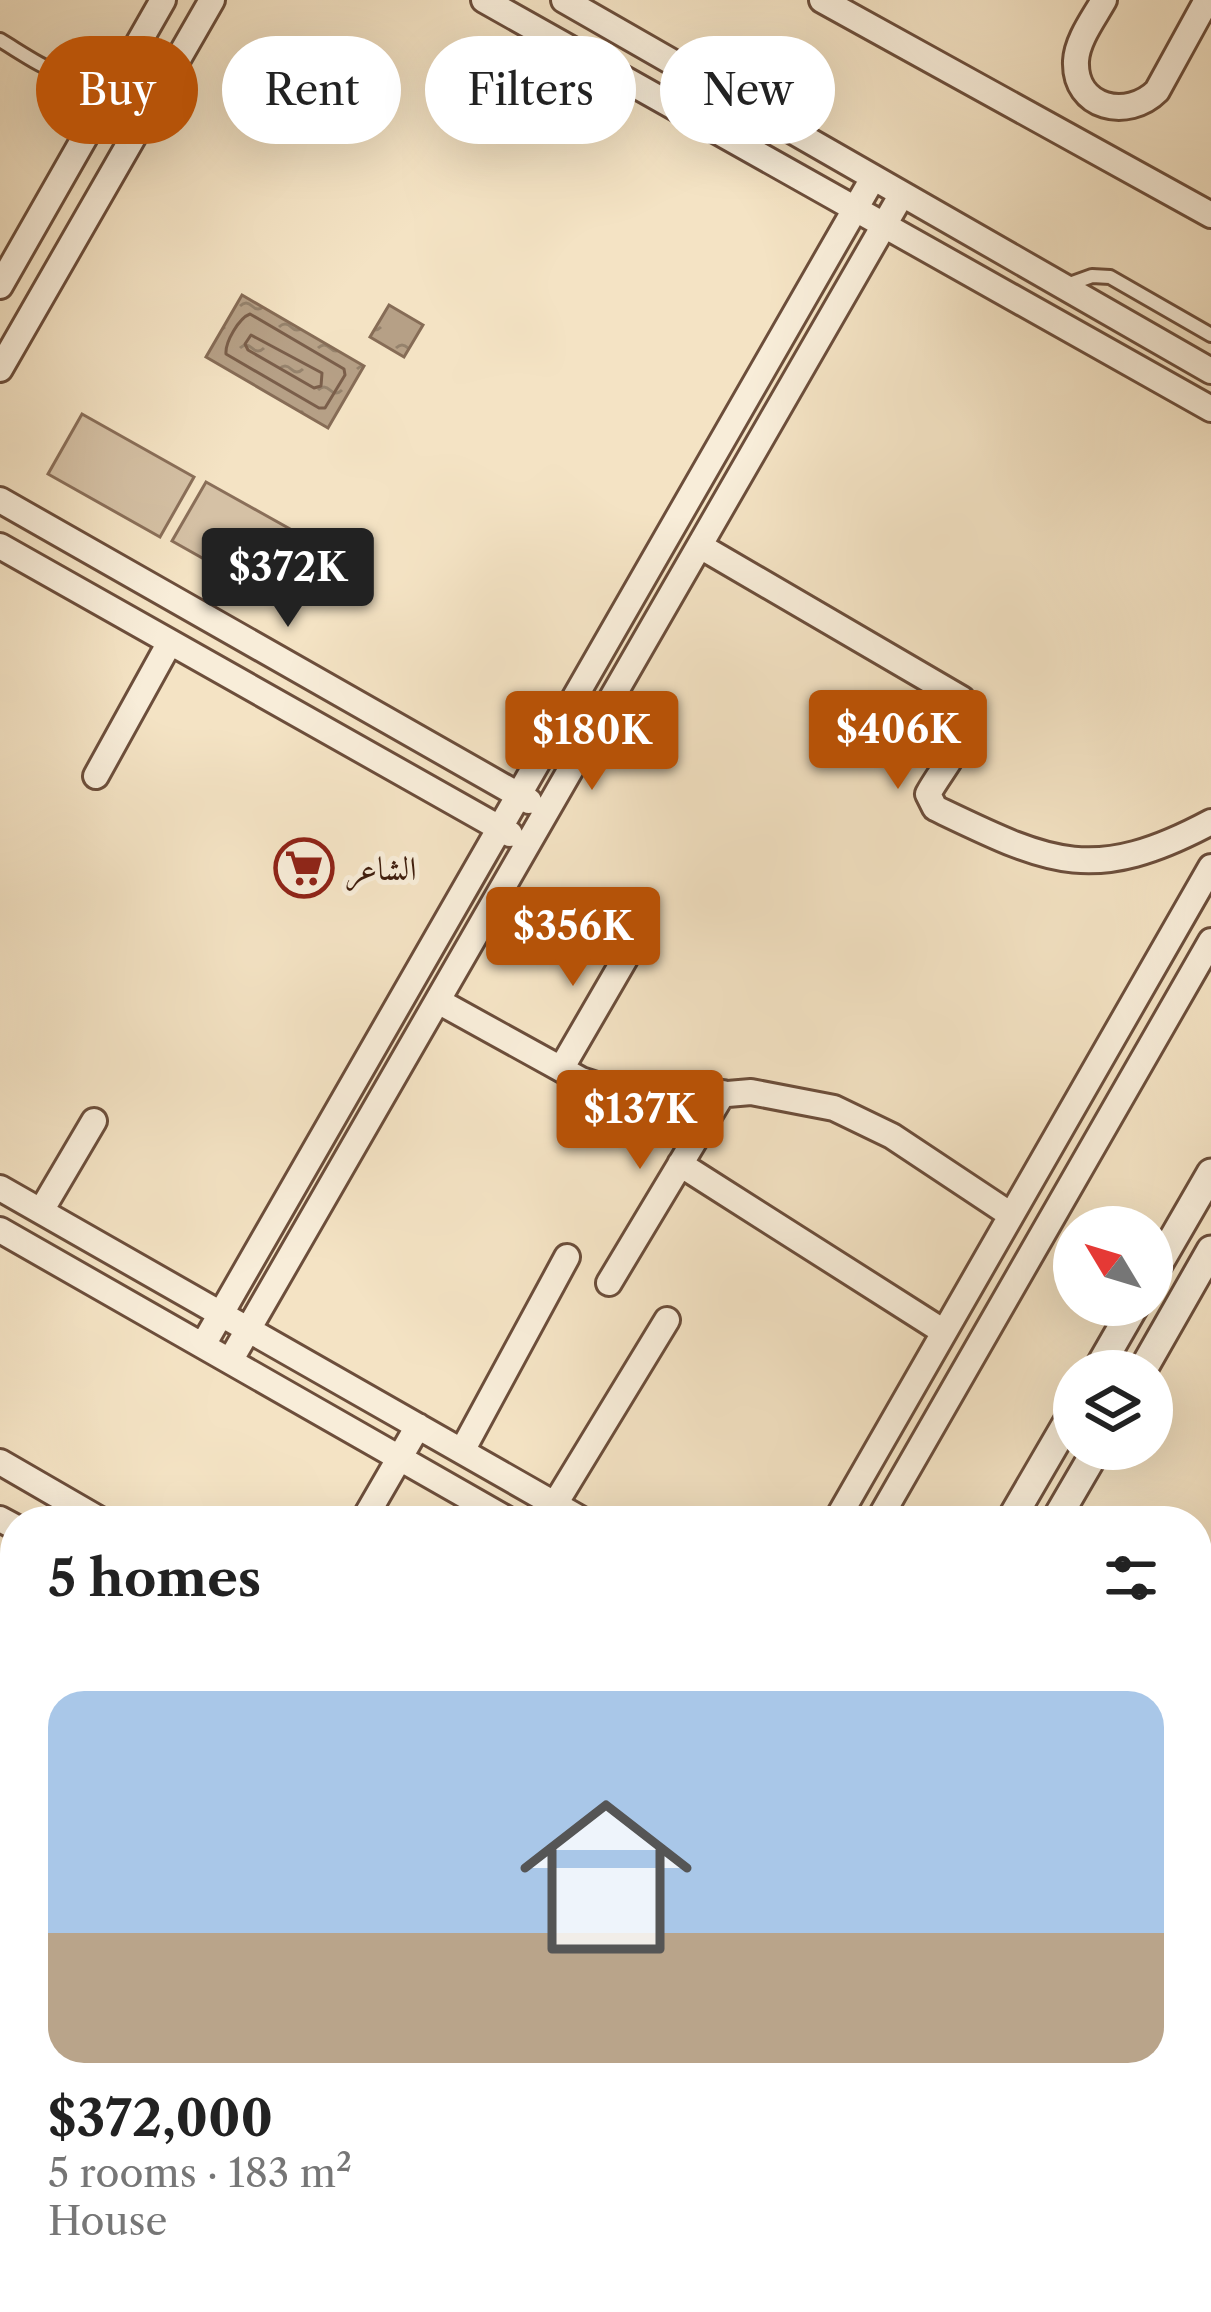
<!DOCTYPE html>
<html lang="en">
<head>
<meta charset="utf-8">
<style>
	:root { --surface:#fff; --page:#f2f2f2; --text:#222; --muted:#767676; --line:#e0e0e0; --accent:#b45309 }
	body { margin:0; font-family:"Libre Caslon Text",Amiri,serif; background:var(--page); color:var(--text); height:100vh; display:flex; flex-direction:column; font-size:45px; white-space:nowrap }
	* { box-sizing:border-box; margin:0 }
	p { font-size:39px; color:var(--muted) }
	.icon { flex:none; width:66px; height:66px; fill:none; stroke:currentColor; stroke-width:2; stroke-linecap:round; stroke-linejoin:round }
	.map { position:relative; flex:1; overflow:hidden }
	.panel { position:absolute; left:0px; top:1506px; width:1212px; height:807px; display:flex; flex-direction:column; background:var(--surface); border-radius:48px 48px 0 0; box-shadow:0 12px 48px #0002 }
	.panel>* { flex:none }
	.top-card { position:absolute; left:36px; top:36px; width:1140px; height:108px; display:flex; gap:24px }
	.needle { width:78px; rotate:308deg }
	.tools { position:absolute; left:1053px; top:1206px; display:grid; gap:24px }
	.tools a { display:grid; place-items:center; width:120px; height:120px; border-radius:50%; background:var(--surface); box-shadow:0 12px 48px #0002; font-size:60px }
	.price { position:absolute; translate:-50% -102px; padding:0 27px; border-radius:12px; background:var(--accent); color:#fff; font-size:39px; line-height:78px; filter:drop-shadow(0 3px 6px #0008) }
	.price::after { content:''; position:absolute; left:50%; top:72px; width:36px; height:27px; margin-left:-18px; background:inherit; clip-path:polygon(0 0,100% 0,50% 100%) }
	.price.selected { background:#222; color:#fff }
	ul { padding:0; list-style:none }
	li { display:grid; align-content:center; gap:24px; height:636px; padding:0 48px }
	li+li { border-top:3px solid var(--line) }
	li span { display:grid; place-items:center; height:372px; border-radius:36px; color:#555 }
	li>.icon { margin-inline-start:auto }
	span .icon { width:216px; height:216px; fill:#fffc; stroke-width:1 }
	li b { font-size:51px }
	h2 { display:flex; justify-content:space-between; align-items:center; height:144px; padding:0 48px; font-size:51px }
	.pill { padding:0 42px; border-radius:54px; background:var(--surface); box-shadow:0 12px 48px #0002; font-size:42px; line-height:108px }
	.pill.selected { background:var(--accent); color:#fff }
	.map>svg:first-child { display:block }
	.garden { fill:#d5c1a5; stroke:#8a6f59; stroke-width:3 }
	.water { fill:url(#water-ripples); stroke:#866c56; stroke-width:3 }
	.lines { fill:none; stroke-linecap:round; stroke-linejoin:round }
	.shore { stroke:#7a5e4a; stroke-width:3 }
	.service-casing { stroke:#6c4e3b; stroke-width:18 }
	.minor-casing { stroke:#6c4e3b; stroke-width:30 }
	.tertiary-casing { stroke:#6c4e3b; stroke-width:33 }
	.service { stroke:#f8edd9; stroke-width:12 }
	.minor { stroke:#f8edd9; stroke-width:24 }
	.tertiary { stroke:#f8edd9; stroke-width:27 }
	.labels { text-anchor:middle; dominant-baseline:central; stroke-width:10; stroke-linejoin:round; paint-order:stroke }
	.poi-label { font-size:33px; fill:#3f1d0d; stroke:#f8edd9; text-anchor:start }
</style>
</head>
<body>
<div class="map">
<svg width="1211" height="2312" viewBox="0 0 1211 2312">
	<defs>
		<pattern id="water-ripples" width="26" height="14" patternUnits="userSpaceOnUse" patternTransform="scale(3)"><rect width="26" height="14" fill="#b6a086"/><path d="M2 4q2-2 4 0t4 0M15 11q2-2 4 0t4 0" fill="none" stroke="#95826c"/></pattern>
	</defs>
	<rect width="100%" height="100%" fill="#f4e3c4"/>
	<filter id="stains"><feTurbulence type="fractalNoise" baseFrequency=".00167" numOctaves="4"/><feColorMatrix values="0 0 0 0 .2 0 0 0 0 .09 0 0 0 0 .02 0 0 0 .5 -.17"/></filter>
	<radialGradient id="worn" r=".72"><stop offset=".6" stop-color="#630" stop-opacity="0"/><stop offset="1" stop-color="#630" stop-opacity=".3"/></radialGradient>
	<path class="garden" d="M82,414L194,477L160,537L48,474Z
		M206,482L317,544L284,604L172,541Z"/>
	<path class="water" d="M242,295L364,366L328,428L206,357Z
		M389,305L423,325L404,357L370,337Z"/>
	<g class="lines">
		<path class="shore" d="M250,314L344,369L345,375L325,408H319L226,354C225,342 239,318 250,314Z
			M251,335L322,373L321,386L314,388L248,350L245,344Z"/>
		<g class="service-casing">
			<path id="service" d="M0,40C43,66 67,87 119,75
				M61,76L77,105L84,130
				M1067,285L1092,276L1110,277L1211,335
				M0,1820L15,1794
				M351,2312L359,2298"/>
		</g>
		<g class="minor-casing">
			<path id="minor" d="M484,0L1211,409
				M564,0L1211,371
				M822,0L1211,215
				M1104,0C1094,18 1077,40 1076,61C1074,109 1128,120 1157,91L1207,0
				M0,286L163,0
				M0,369L212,0
				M0,500L529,801
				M0,546L510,834
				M700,546L962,699C981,728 942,767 928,794L935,808C1048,862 1091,886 1211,822
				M96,776L170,642
				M438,1001L581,1080L624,1094L669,1099L751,1092L834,1108L892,1136L1011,1215
				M561,1069L637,938
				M680,1164L944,1332
				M0,1188L584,1521
				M41,1211L94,1121
				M0,1230L510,1521
				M609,1283L723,1093
				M203,1345L873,178
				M230,1361L902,194
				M462,1451L567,1257
				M0,1462L102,1521
				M555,1504L667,1320
				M0,1519L15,1527
				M363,1521L418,1426
				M836,1521L1211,867
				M878,1521L1211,941
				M0,1665L15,1673
				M0,1747L15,1720
				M0,2039L15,2048
				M197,2312L205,2298
				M393,2312L401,2298"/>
		</g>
		<g class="tertiary-casing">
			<path id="tertiary" d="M1152,1275L1211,1173
				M1097,1371L1135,1305
				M1142,1371L1211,1250
				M1010,1521L1074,1411
				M1055,1521L1097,1449
				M555,2312L563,2298
				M601,2312L609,2298"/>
		</g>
		<use href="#service" class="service"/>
		<use href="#minor" class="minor"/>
		<use href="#tertiary" class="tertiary"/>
	</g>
	<defs>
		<g id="supermarket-ring" transform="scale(3)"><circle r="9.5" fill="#f8edd9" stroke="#8f2418" stroke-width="1.5"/><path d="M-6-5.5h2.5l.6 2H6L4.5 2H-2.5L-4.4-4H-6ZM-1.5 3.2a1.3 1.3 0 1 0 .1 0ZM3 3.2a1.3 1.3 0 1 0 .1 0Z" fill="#8f2418"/></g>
	</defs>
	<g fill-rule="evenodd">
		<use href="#supermarket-ring" x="304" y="868"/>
	</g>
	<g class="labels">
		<g class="poi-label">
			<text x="346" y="868">الشاعر</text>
		</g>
	</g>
	<rect width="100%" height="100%" filter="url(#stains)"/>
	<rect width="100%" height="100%" fill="url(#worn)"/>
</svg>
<div class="tools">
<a><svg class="needle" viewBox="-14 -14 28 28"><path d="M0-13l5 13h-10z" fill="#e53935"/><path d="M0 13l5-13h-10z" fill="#767676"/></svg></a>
<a><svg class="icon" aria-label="layers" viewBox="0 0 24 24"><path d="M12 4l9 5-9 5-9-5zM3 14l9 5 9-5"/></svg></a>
</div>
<b class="price selected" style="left:288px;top:630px">$372K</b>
<b class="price" style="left:898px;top:792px">$406K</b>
<b class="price" style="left:592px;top:793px">$180K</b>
<b class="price" style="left:573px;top:989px">$356K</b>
<b class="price" style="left:640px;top:1172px">$137K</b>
<div class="top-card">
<a class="pill selected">Buy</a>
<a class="pill">Rent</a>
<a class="pill">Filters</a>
<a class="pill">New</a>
</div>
<section class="panel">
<h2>5 homes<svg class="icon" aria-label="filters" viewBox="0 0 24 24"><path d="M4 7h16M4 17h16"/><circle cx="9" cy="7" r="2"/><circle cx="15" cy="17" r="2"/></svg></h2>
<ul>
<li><span style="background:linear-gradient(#a9c7e8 65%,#b9a48a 0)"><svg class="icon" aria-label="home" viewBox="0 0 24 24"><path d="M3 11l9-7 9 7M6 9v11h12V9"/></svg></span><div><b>$372,000</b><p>5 rooms · 183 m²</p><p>House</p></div></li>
</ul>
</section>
</div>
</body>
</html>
